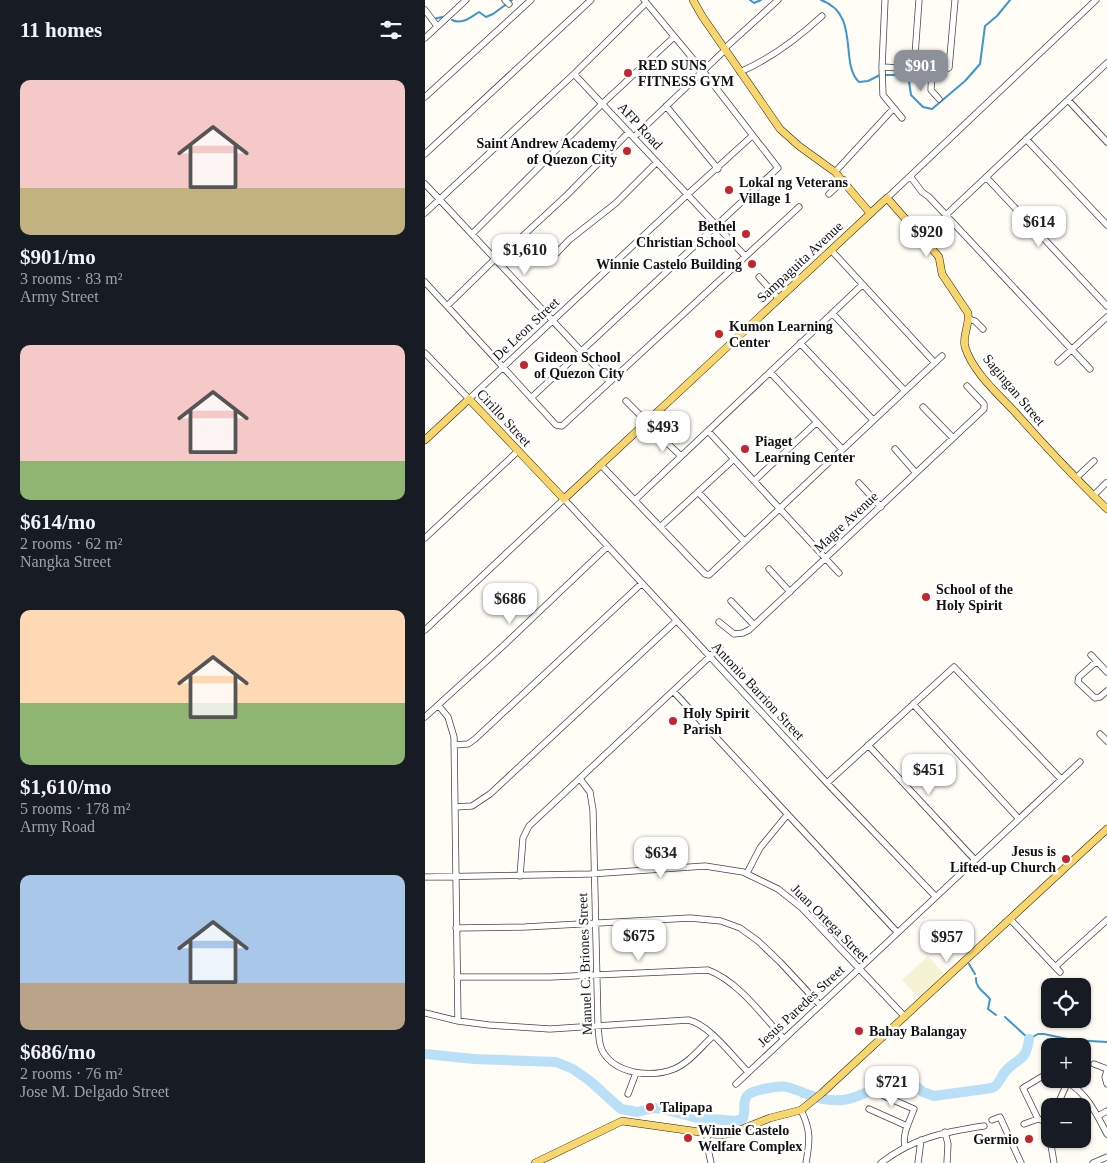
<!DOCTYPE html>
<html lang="en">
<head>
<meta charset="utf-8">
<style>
	:root { --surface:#171b24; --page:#20242c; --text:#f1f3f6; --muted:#9ea1a6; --accent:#8c9099 }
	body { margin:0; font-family:"Times New Roman",serif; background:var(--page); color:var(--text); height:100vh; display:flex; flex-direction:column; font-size:19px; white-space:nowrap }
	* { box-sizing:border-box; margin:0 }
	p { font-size:16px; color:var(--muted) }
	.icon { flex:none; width:28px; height:28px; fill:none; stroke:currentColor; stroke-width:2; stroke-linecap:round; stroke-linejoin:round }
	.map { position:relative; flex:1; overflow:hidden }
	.panel { display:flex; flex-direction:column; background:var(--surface); width:425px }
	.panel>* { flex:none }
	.tools { position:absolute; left:616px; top:978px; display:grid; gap:10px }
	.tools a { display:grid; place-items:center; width:50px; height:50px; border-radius:10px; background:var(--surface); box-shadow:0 1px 4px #0004; font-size:25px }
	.price { position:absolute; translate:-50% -42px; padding:0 11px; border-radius:10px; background:#fff; color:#222; font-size:16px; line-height:32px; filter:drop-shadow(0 1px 2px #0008) }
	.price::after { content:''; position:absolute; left:50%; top:30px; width:15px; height:11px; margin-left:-8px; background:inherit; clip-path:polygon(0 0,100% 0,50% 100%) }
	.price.current { background:var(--accent); color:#fff }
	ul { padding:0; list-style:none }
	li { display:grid; align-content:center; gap:10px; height:265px; padding:0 20px }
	li span { display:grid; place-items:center; height:155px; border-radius:10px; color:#555 }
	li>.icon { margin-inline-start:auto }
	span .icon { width:90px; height:90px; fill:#fffc; stroke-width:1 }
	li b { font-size:21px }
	h2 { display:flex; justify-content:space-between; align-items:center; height:60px; padding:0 20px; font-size:21px }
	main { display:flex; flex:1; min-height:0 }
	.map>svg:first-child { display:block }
	.farmland { fill:#f6f3d4 }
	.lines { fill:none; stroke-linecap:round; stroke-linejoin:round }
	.stream { stroke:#3f96cf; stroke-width:2 }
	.river { stroke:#b9e0f7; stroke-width:10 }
	.minor-casing { stroke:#444; stroke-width:7 }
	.major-casing { stroke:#222; stroke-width:8 }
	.minor { stroke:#fff; stroke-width:5.5 }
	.major { stroke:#f9d66b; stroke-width:7 }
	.poi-dot { fill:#c4262e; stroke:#fff; stroke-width:2 }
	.labels { text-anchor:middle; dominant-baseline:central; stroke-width:5; stroke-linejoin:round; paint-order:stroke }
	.poi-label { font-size:14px; font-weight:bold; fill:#111; stroke:#fff; text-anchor:start }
	.street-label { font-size:14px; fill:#111; stroke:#fff }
</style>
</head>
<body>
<main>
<section class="panel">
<h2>11 homes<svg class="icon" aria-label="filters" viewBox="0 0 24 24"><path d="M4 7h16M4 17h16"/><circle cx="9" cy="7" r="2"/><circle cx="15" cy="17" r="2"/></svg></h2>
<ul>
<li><span style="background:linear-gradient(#f6c9c9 70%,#c2b280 0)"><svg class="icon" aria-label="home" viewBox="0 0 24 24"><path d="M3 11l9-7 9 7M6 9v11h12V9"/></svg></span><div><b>$901/mo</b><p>3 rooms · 83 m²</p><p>Army Street</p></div></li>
<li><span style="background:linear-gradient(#f6c9c9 75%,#8fb573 0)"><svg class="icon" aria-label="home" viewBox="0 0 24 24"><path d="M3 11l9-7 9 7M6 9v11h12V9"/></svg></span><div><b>$614/mo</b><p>2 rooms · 62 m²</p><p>Nangka Street</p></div></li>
<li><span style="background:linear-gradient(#ffd9b3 60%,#8fb573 0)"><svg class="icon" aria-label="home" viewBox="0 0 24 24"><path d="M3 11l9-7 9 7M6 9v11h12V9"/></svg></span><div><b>$1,610/mo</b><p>5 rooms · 178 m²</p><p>Army Road</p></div></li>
<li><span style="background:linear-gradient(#a9c7e8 70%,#b9a48a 0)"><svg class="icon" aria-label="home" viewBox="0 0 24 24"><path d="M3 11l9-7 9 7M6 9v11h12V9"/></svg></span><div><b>$686/mo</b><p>2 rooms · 76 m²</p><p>Jose M. Delgado Street</p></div></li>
</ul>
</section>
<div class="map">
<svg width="682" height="1163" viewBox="0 0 682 1163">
	<rect width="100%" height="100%" fill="#fffdf5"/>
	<path class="farmland" d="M503,956L519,974L494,998L477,980Z"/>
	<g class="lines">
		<path class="stream" d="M325,0L329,3L336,0
			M396,0C436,14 414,64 434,82L443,81L455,75H483L486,95L498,107L507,109L540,81L555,64L560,26L572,16L585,0
			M9,19L17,17
			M27,20C37,25 46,17 54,12L61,17L68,14L87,0
			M544,964L550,974
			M551,978C550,988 560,992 565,999L563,1009L571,1015
			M580,1017L604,1039L613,1034H619L647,1040L682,1042"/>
		<path class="river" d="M0,1054L49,1059L131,1062L148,1069L165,1081L196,1109L212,1112L229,1108L238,1109L272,1118L312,1121L318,1118C321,1111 317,1102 322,1096C327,1090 355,1085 362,1087C383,1093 394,1102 418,1100C438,1098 456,1082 475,1077L483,1079L498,1092L509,1096L567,1088C574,1085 575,1079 579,1073C590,1058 601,1064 604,1039"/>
		<g class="minor-casing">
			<path id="minor" d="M80,0L84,4
				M460,0L457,67L458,95L477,118
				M0,10L12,26
				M0,38L41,0
				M299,49L353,0
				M457,67L512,70L524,68L530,0
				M489,69L494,0
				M507,70L506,90L514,99
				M315,72C345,59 372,39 397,16
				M149,74L320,256
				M0,97L106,0
				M643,100L682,142
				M241,106L293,169
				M209,137L300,50
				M601,139L682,225
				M0,154L166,0
				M410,172L468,109
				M485,176L497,192L504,197L665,369
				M561,177L682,306
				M0,184L185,382
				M404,194L419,180
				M462,198L671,0
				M0,213L149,74L221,3
				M521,215L682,63
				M47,234L177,104L249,37
				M406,250L510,363
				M127,258L144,240L191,203L232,162
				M334,277L354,299
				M0,282L131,425L137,426L374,207
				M22,306L70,259L88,245L142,195L204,132
				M407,313L480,391
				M544,319L550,321L558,329
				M375,343L448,420
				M0,353L44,399L263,194L327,136
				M633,362L682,317
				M345,372L417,449
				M106,398L353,168L278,71L219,0
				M201,401L225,425L227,429L256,456
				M498,407L528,438
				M283,431L414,573
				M470,449L491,473
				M176,465L280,574L284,575L517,356
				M651,478L669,461
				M329,481L392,422
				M434,483L456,507
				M273,492L319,541
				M668,496L681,483
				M210,500L437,285
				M235,527L309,459
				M0,538L93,451
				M344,569L365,592
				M306,601L329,625
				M294,622L309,634L318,633L324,630L559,409V404L542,386
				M0,630L139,499L402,783L511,897
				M666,655L682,672
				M672,661L654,677L653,682L670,698L675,697L682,691
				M248,691L472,932
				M488,704L594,819
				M13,705L23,717L29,737L33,1021
				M0,717L78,646L182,547
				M675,734L682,741
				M29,745L43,744L50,739L216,584
				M443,745L550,860
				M155,779L165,792L168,810L173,1025C174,1033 173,1044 178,1052C191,1074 226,1078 249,1069C264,1063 276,1047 288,1036
				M402,783L529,667L636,779
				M30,807L47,806L65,794L251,621
				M322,873L335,848L362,815
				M95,876L98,838L104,826L295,647
				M0,877L165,874L280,866L318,872L353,889L377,908L480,1017
				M585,919L635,972
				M31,928L100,927L265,918L296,921L315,928L333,941L355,962L395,1005
				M630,967L682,920
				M32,977H125L283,970C313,981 338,1016 359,1039
				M0,1013L33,1021L64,1025L125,1029L263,1020C284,1024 308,1057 323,1072
				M658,1062L660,1063
				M669,1064L682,1069
				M682,1071L680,1077L682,1084
				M642,1082C662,1093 672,1115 682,1134
				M311,1084L655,762
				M203,1094L211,1073
				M459,1096L489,1109C485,1121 477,1133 480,1146
				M632,1106L644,1079
				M444,1109L482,1126
				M376,1110C386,1130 385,1141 381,1163
				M673,1116L682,1111
				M613,1119L598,1088L618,1076L625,1074
				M567,1120L575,1117L596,1163
				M599,1124L613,1119L625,1122
				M625,1124V1135
				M520,1132L523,1144L522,1163
				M282,1134V1144L286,1163
				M625,1139L629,1163
				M456,1163C488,1138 519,1132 559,1126
				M493,1163L496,1140
				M668,1163L682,1157"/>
		</g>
		<g class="major-casing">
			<path id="major" d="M268,0L277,16L355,129L374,146L410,172L445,213
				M0,440L44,399L139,499L462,198L514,257L517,274L543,313C545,325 537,335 540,347C548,372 572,393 589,411C619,445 650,478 682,509
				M110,1163L197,1121L296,1135L307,1133L345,1118L376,1110L397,1093L682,829"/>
		</g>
		<use href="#minor" class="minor"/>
		<use href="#major" class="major"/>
	</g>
	<g class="poi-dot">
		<circle cx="203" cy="73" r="5"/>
		<circle cx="202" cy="151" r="5"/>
		<circle cx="304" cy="190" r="5"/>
		<circle cx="321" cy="234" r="5"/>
		<circle cx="327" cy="264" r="5"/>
		<circle cx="294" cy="334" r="5"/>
		<circle cx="99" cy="365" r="5"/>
		<circle cx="320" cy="449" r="5"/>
		<circle cx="501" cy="597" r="5"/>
		<circle cx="248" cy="721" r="5"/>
		<circle cx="641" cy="859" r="5"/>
		<circle cx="434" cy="1031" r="5"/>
		<circle cx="225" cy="1107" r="5"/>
		<circle cx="263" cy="1138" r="5"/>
		<circle cx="604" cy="1139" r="5"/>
	</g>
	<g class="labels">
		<g class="poi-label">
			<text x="213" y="65">RED SUNS<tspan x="213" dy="16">FITNESS GYM</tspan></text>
			<text x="192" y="143" text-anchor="end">Saint Andrew Academy<tspan x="192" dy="16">of Quezon City</tspan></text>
			<text x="314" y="182">Lokal ng Veterans<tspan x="314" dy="16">Village 1</tspan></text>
			<text x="311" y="226" text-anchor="end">Bethel<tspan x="311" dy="16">Christian School</tspan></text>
			<text x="317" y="264" text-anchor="end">Winnie Castelo Building</text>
			<text x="304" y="326">Kumon Learning<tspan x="304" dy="16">Center</tspan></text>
			<text x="109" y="357">Gideon School<tspan x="109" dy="16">of Quezon City</tspan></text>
			<text x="330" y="441">Piaget<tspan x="330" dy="16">Learning Center</tspan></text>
			<text x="511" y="589">School of the<tspan x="511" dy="16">Holy Spirit</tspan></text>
			<text x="258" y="713">Holy Spirit<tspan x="258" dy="16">Parish</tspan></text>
			<text x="631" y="851" text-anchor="end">Jesus is<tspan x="631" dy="16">Lifted-up Church</tspan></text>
			<text x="444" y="1031">Bahay Balangay</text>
			<text x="235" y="1107">Talipapa</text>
			<text x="273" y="1130">Winnie Castelo<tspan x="273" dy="16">Welfare Complex</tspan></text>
			<text x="594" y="1139" text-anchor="end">Germio</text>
		</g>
		<g class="street-label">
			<text transform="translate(215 126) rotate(47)">AFP Road</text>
			<text transform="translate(375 262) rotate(-43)">Sampaguita Avenue</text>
			<text transform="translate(101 329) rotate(-43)">De Leon Street</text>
			<text transform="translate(589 390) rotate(50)">Sagingan Street</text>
			<text transform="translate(79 418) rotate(47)">Cirillo Street</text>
			<text transform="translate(421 522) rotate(-43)">Magre Avenue</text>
			<text transform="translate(333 691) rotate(47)">Antonio Barrion Street</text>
			<text transform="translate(405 923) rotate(45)">Juan Ortega Street</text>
			<text transform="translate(160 964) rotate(-92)">Manuel C. Briones Street</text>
			<text transform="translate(376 1006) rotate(-43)">Jesus Paredes Street</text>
		</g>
	</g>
</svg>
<div class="tools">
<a><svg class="icon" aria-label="locate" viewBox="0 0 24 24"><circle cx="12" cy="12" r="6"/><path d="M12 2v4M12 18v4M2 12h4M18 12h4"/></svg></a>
<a>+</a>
<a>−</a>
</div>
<b class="price current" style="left:496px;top:92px">$901</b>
<b class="price" style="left:614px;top:248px">$614</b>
<b class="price" style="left:502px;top:258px">$920</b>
<b class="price" style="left:100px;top:276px">$1,610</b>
<b class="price" style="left:238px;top:453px">$493</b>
<b class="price" style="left:85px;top:625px">$686</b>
<b class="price" style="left:504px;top:796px">$451</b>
<b class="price" style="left:236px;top:879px">$634</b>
<b class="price" style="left:214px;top:962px">$675</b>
<b class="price" style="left:522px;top:963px">$957</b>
<b class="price" style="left:467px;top:1108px">$721</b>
</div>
</main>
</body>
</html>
